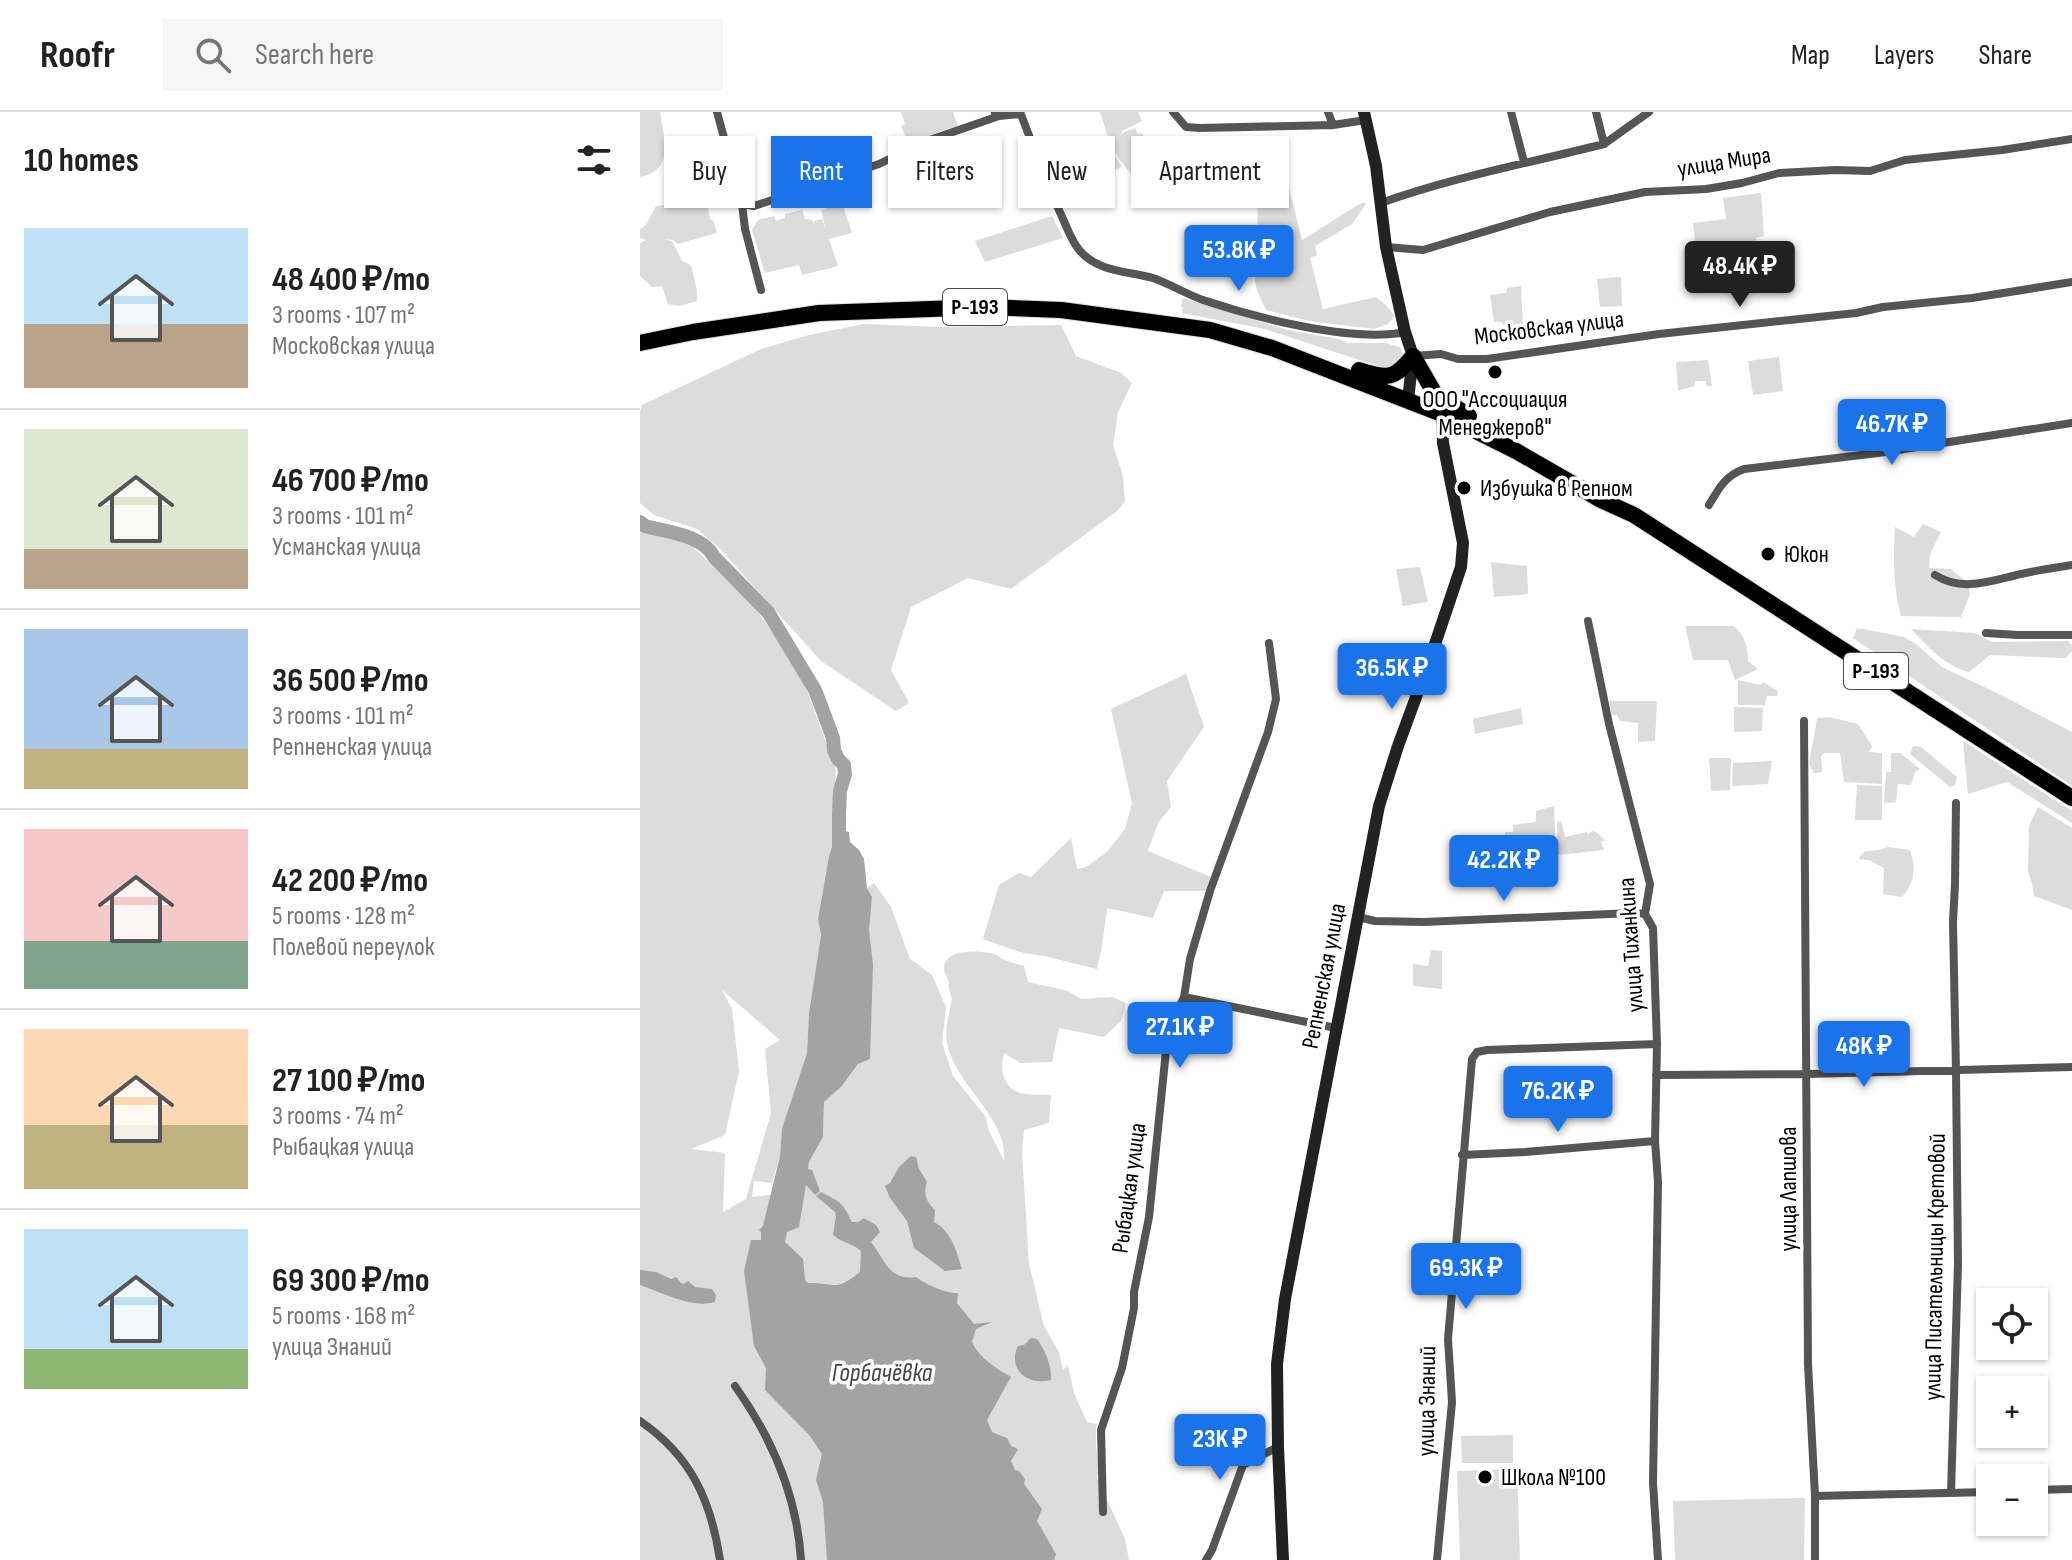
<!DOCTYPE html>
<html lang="en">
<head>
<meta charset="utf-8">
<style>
	:root { --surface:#fff; --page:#f6f6f6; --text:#222; --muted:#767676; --line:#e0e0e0; --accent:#1a73e8 }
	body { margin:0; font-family:"Sofia Sans Condensed",sans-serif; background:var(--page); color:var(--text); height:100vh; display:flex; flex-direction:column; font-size:30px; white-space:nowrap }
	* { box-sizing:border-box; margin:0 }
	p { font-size:26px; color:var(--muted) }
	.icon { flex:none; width:44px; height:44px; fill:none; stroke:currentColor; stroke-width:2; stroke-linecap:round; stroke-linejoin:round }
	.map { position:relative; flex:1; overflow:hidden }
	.side { display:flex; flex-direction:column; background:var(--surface); width:640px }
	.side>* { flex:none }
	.hud { position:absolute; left:24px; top:24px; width:760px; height:72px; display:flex; gap:16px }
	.controls { position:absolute; left:1336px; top:1176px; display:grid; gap:16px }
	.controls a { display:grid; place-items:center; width:72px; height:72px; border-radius:0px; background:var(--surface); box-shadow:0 2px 6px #0004; font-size:40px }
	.price { position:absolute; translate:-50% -68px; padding:0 18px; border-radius:8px; background:var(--accent); color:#fff; font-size:26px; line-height:52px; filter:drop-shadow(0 2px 4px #0008) }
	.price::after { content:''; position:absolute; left:50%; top:48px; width:24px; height:18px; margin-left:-12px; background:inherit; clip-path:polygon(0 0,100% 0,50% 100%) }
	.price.selected { background:#222; color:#fff }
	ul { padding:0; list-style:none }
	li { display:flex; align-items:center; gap:24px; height:200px; padding:0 24px }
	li+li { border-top:2px solid var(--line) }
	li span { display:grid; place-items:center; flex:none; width:224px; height:160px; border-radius:0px; color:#555 }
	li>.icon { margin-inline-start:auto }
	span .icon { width:96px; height:96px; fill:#fffc; stroke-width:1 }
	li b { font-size:34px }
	h2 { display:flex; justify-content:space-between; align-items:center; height:96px; padding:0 24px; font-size:34px }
	.tag { padding:0 28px; border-radius:0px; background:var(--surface); box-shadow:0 2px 6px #0004; font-size:28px; line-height:72px }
	.tag.selected { background:var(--accent); color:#fff }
	header { display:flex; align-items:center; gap:48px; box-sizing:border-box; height:112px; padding:0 40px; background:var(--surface); border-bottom:2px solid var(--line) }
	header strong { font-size:38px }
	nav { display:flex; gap:44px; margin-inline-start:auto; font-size:28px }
	.search { width:560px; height:72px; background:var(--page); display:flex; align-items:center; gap:20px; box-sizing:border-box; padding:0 28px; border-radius:0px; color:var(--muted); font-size:30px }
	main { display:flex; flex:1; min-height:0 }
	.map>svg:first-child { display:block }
	.green { fill:#dcdcdc; fill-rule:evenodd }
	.water { fill:#a3a3a3 }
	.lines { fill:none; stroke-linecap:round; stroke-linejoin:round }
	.river { stroke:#a3a3a3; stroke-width:14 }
	.highway-casing { stroke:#dbdbdb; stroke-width:18 }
	.street { stroke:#555; stroke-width:8 }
	.secondary { stroke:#222; stroke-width:12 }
	.highway { stroke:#000; stroke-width:16 }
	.poi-dot { fill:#000; stroke:#fff; stroke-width:3 }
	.labels { text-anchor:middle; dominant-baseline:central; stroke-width:7; stroke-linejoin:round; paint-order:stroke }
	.shield { fill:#fff; stroke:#4c4c4c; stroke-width:2 }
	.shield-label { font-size:22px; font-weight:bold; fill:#000 }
	.street-label { font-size:24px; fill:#000; stroke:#fff }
	.poi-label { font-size:24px; fill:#000; stroke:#fff; text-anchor:start }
	.water-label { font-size:26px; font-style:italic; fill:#444; stroke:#fff }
</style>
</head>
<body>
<header>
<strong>Roofr</strong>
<div class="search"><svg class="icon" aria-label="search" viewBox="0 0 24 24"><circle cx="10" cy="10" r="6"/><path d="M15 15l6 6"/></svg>Search here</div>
<nav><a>Map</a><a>Layers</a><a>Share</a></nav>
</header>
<main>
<section class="side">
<h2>10 homes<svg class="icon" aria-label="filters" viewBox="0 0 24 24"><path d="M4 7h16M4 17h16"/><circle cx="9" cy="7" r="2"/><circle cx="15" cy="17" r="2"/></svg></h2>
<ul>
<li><span style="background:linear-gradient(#bfe0f5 60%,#b9a48a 0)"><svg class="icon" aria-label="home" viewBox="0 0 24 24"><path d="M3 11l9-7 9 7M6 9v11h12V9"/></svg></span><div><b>48 400 ₽/mo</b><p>3 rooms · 107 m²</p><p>Московская улица</p></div></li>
<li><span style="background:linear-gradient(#dfe7d0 75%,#b9a48a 0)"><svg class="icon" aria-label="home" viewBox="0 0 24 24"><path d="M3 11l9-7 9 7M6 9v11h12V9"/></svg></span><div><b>46 700 ₽/mo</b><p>3 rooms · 101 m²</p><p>Усманская улица</p></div></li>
<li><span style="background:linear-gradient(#a9c7e8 75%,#c2b280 0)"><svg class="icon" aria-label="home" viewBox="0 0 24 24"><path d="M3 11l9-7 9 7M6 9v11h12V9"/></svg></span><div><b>36 500 ₽/mo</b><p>3 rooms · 101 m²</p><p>Репненская улица</p></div></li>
<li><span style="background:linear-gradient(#f6c9c9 70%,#7fa58c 0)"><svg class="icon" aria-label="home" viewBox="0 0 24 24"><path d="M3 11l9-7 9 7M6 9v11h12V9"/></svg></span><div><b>42 200 ₽/mo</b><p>5 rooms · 128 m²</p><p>Полевой переулок</p></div></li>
<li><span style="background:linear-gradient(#ffd9b3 60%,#c2b280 0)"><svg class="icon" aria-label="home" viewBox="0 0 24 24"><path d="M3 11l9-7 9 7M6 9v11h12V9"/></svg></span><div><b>27 100 ₽/mo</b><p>3 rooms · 74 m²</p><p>Рыбацкая улица</p></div></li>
<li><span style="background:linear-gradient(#bfe0f5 75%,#8fb573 0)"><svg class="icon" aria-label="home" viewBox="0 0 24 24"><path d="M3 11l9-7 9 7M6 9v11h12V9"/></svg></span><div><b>69 300 ₽/mo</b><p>5 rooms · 168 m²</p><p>улица Знаний</p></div></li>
</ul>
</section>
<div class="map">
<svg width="1432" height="1448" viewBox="0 0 1432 1448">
	<rect width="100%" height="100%" fill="#fff"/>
	<path class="green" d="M0,0H20C24,27 36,57 0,65Z
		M261,0H315L313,1L318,14L297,21L269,34L261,14L265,12Z
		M460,0H498L502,9L482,19L480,24L482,21L495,16L498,22L502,21L513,44H517L525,61L499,72L479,47L470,31Z
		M468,32L482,55L450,68L440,45Z
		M638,33L662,128L718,93L724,90L726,92L712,112L675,134L677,143L670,146L683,197L736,185L747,194L754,203L752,208L748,212L734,217L669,209L634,200L627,198L623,192L617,178L615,169L617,145L615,134L618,103L616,74L625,57L619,46V34Z
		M1121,81L1124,124L1116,126L1117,140L1057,148L1053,111L1086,107L1083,86Z
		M67,89L70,107L73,108L77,121L38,132L33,128L23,127L32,129L42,149L51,153L57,179V189L39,194L28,192L22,174L12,175L0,164V131L6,128L0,126V117L6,113L16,94Z
		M202,91L212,121L189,127L198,154L162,163L159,153L125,161L112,118L118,108L134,104L136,109L145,106V102L162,98L165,107L172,108L174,112V109L182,107L186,118L181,98Z
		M412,104L423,126L345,150L335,129Z
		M981,165L982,194L960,195L957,167Z
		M881,174L883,212L863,214L862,210H854L850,183L866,181L867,176Z
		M543,186L648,218L699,227L708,231H745L760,235L763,241C760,249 753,256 744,256L625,217L542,201L543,195H541Z
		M224,212L298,215L421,213L436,244L481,261L492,271L478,300L473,333L483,364L485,390L477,399L371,477L328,466L271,495L251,558L269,591L256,599L181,549L81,438L57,417L14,403L0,391V300L2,293L121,237L169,223Z
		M1139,245L1143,279L1113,283L1108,249Z
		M1068,248L1072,274H1067L1066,269H1055L1054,274L1038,279L1036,250Z
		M1283,412L1301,420L1290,442L1289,456L1311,457L1328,471L1330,482L1321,505L1261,504C1253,474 1253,446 1255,415L1274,425Z
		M0,415L51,433L116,497L161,562L196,658L193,732L189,744L178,807L181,823L169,901L167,941L142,1016L140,1044L132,1071L114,1069L112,1085L165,1078L169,1050L183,1025L184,990L201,975L218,952L230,794L232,785L227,776L234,771L251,795L270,847L292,863L306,895L302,931L313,964L346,1005L348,1017L364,1049C369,1007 315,973 307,931C304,918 310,899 312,886C308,879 310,875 308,868C307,863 304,861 304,856C304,836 341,838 354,842C363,845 356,844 365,848C371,851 378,852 384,854L388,870L428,879L441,887L472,885L486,891L481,909L464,925L419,916L412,950L380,951L364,941C360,956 362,974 378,980C387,984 402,982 411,983L409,1011L384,1018L382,1040L389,1152L404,1214L419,1240L423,1258L428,1254L434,1281L447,1310L457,1312C453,1331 460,1348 457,1366L485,1427L489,1448H0ZM82,878L140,928L125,937L131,1001L106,1087L83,1100L85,1041L51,1037L85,1023L99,959L92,897Z
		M851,450L887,454L888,482L854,485Z
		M780,455L788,490L763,494L756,457Z
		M1045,514H1093C1105,522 1108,536 1108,549L1118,557L1095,568L1088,548H1053Z
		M1217,516L1264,525L1276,532L1302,555L1361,583L1432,620V674L1213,526Z
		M1271,517L1335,521L1352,530L1428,529L1432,534V539L1425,546L1350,543L1329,560C1305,554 1288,535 1271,517Z
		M546,562L564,615L527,669L531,695L518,711L508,739L571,765L566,779H524L513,806L467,796L462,834L457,857L404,844L383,841L343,827L359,773L379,761L391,765L431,726L437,757L446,755L467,740L485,717L492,691L471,597Z
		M1098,568L1121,573L1123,570L1138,579L1137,584H1127L1125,593H1098Z
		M969,589H1017L1015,629L998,630V611L980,609L977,603H972Z
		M1094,595L1123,596L1122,619L1094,620Z
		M881,596L883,612L835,622L833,607Z
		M1189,605L1218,612L1232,634L1229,640L1242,641V672L1204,670L1200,641H1184L1181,644L1182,660L1174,661L1169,652L1177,606Z
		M1323,629L1432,699V711L1367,670L1328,682Z
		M1273,634L1281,635L1317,665L1315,673L1310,675L1270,642Z
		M1251,641H1260L1280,657L1275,660L1271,673L1258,672L1256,690L1244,691L1246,660H1251Z
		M1069,646H1091L1090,678L1071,679Z
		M1132,649L1128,672L1092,674L1093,651Z
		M1217,673L1242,674V708H1215Z
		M914,694L916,743L898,742V745L876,747L879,774L862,775L860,751L866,749L865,720H873V713L896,710V699Z
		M1398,695L1432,716V798L1394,784L1392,771L1388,760L1389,714Z
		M921,709L925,725L947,720L948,723L952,719L956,720L965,728L961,730L964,738L918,743L917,710Z
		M1248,735L1270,738C1276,757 1275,770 1262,785L1243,782L1244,756L1229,748L1218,747L1225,739L1239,738Z
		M791,838L802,839V877L773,874V852L788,854Z
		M873,1323V1351H822L821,1324Z
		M877,1357L880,1448H820L817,1359Z
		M1165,1386L1164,1448H1035L1033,1389Z"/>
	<path class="water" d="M194,716L209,720L210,730L219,738L224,747L227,776L232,785L229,818L233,853L230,947L218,952L201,975L184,990L183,1025L169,1050L168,1057L172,1058L180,1079L175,1083L166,1073L159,1115L147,1120L145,1130L163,1147L165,1168L168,1171C197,1171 195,1180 220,1160L221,1139C212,1131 203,1131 193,1123L196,1104L195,1100L176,1084L181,1080C201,1091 201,1088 212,1110H218L224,1106L236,1113L240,1120L231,1130C245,1148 249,1169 276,1165C285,1172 307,1182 318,1181L317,1191L334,1212L352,1210L336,1217L332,1230C340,1247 356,1256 371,1265L347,1308L352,1320L367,1326L371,1334L378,1337L371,1349L375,1358L379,1359L385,1367L384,1372L402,1397L397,1409L416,1442L414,1448H187L183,1390L176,1368L182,1342L170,1324L125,1278L126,1256L114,1234L104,1159L111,1128H121V1120L119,1118L123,1114L140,1044L142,1016L167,941L169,901L181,823L178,807L189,744L193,732Z
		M271,1044L276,1045L279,1057L287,1070C283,1082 286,1089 295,1098L294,1110C312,1120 316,1138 322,1157L305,1159L274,1136L267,1109L250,1086L245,1074L250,1071L259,1055Z
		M0,1158L16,1160L31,1167L36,1165L41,1171L44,1172L48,1169L55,1175L72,1177L76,1183L75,1190C51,1197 22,1180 0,1173Z
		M391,1226L397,1227C405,1238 412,1254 411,1268C387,1274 367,1257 378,1234L384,1233Z"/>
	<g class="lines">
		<path class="river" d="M0,410L5,414C27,420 63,423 74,445L128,500L175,578L193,626L194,638L198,647L204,653L205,662L200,679L199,702V733"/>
		<g class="highway-casing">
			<path id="highway" d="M0,231L53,220L179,201L346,195L421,198L570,218L632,236L802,302L876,339L961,388L994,403L1432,686
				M719,258C747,267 754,268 773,244L795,282L829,304"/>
		</g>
		<path class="street" d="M77,0L102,92L105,117L121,178
			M380,0C394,36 407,72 423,107C428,118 432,130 440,139C458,160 488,159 513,166C530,172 546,182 563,188C614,205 712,231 765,220
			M533,0L546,15L560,16L693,13L726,8
			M688,0L693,13
			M871,0L884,50
			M355,1L359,4L380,2
			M964,32L1009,0
			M741,91C814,65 889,51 964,32L956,0
			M102,92L114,94L145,84L239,52L287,29L359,4
			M746,135L783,138L910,100L1005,80L1066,77L1102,71L1139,61L1196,58L1230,59L1265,48L1362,38L1432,27
			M773,244L801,242L818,247H847L1019,222L1216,201L1243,195L1332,186L1432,170
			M1069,393C1079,376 1085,364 1104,357L1238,341L1432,311
			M1295,463C1323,481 1353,468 1381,462C1398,458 1415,456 1432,453
			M948,509L969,612L1010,772L1005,802L1013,816L1017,932L1015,1029L1018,1070L1013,1371L1018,1448
			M1346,521L1378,523H1432
			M1164,609L1168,1252L1175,1384V1448
			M718,805L735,809L784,810L993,801L1005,802
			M544,885L696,916
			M1016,963L1168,962L1432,955
			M822,1043L885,1040L1015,1029
			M95,1274C132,1326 157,1384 161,1448
			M0,1309C51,1344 71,1388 80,1448
			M1394,1378L1432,1377
			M1311,1381L1318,1152L1316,959L1313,810L1315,772L1316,691
			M1175,1384L1350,1380
			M463,1400L461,1318L482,1256L494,1196V1180L509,1105L528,919L544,885L550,847L570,779L628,620L636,587L629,531
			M566,1448L572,1438L603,1353L638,1335
			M797,1448L812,1290L808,1227L832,947L837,940L847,938L1017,932"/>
		<path class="secondary" d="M724,0L736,54L746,135L765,220L773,244L768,288
			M643,1448L638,1335L637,1252L645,1187L739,694L758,634L790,547L821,455L823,431L803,331L802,302"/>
		<use href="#highway" class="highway"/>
	</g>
	<g class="poi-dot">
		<circle cx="855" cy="260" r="8"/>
		<circle cx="824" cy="376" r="8"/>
		<circle cx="1128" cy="442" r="8"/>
		<circle cx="845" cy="1365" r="8"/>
	</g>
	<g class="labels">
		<g class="shield">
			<rect x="303" y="177" width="64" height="36" rx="6"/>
			<rect x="1204" y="541" width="64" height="36" rx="6"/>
		</g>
		<g class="shield-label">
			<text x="335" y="195">Р-193</text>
			<text x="1236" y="559">Р-193</text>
		</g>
		<g class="street-label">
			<text transform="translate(1084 50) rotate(-9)">улица Мира</text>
			<text transform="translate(909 216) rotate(-7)">Московская улица</text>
			<text transform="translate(991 833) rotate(-94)">улица Тиханкина</text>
			<text transform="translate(684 864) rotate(-79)">Репненская улица</text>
			<text transform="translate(489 1076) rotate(-82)">Рыбацкая улица</text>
			<text transform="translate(1148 1077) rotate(-90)">улица Лапшова</text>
			<text transform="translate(1295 1155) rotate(-89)">улица Писательницы Кретовой</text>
			<text transform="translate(787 1289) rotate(-89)">улица Знаний</text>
		</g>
		<g class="poi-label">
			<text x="855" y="287" text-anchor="middle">ООО "Ассоциация<tspan x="855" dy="28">Менеджеров"</tspan></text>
			<text x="840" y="376">Избушка в Репном</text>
			<text x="1144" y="442">Юкон</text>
			<text x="861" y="1365">Школа №100</text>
		</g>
		<g class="water-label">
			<text x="242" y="1261">Горбачёвка</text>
		</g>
	</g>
</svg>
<div class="controls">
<a><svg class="icon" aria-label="locate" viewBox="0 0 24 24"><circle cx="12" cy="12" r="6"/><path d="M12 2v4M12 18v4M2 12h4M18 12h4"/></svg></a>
<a>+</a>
<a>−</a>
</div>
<b class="price" style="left:599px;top:181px">53.8K ₽</b>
<b class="price selected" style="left:1100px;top:197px">48.4K ₽</b>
<b class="price" style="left:1252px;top:355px">46.7K ₽</b>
<b class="price" style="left:752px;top:599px">36.5K ₽</b>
<b class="price" style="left:864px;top:791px">42.2K ₽</b>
<b class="price" style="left:540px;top:958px">27.1K ₽</b>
<b class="price" style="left:1224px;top:977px">48K ₽</b>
<b class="price" style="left:918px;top:1022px">76.2K ₽</b>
<b class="price" style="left:826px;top:1199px">69.3K ₽</b>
<b class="price" style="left:580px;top:1370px">23K ₽</b>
<div class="hud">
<a class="tag">Buy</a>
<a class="tag selected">Rent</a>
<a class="tag">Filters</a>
<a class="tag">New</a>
<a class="tag">Apartment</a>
</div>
</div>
</main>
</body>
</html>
